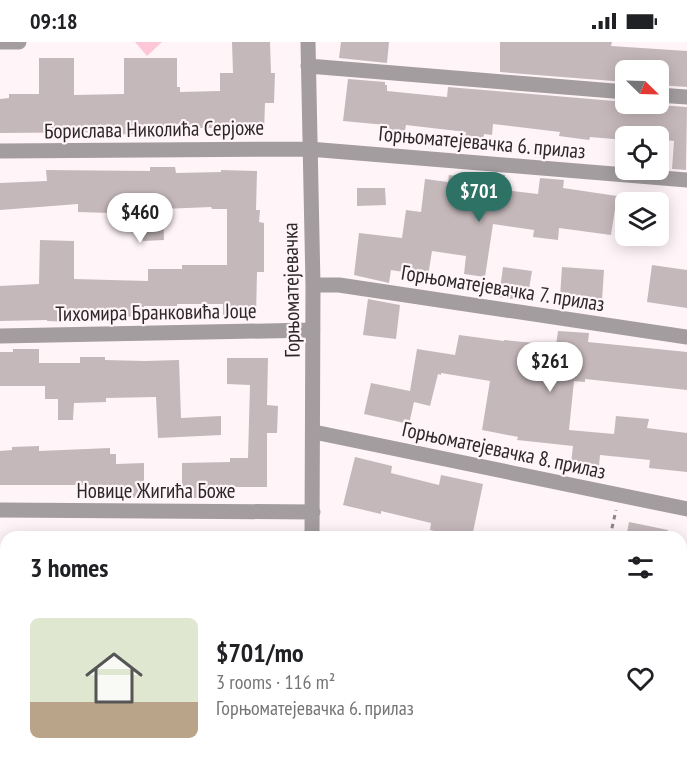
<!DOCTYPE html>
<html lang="en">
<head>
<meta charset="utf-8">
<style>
	:root { --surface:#fff; --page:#f6f6f6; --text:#202124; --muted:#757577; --accent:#2e7265 }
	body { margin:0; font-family:"PT Sans Narrow",sans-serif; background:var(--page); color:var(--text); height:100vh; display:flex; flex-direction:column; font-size:22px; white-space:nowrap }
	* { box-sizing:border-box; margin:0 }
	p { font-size:20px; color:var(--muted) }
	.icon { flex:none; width:33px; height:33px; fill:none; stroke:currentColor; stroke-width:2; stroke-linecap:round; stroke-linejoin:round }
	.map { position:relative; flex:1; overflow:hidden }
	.panel { position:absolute; left:0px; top:489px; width:687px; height:236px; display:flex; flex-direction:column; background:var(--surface); border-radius:18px 18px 0 0; box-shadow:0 3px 15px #0003 }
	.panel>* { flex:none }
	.needle { width:39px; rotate:113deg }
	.fabs { position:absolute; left:615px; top:18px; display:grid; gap:12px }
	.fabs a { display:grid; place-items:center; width:54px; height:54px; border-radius:9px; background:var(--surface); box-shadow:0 3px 15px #0003; font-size:30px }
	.price { position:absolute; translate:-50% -51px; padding:0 14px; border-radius:21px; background:#fff; color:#222; font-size:20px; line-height:39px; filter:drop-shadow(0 2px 3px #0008) }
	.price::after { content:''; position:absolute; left:50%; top:36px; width:18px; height:14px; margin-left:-9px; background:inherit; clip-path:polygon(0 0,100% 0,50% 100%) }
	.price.active { background:var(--accent); color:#fff }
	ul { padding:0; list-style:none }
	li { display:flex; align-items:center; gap:18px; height:150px; padding:0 30px }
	li span { display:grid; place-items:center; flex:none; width:168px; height:120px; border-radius:9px; color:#555 }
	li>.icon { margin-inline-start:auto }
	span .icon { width:72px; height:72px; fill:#fffc; stroke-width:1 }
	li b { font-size:26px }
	h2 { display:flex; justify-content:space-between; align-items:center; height:72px; padding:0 30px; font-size:26px }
	.status { display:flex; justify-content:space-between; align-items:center; height:42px; padding:0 30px; background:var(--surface); direction:ltr }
	.status svg { height:16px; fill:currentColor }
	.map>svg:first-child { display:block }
	.green { fill:#fec7d7 }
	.building { fill:#c5b8bb }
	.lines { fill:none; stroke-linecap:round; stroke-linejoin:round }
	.path { stroke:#8d8587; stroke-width:3; stroke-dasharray:4.5 4.5; stroke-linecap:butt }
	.minor { stroke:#a39d9f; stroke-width:15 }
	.labels { text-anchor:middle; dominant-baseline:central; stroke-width:4.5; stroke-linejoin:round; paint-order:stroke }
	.street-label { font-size:21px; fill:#2c2729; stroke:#fff4f7 }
</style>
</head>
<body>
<div class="status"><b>09:18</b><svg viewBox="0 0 49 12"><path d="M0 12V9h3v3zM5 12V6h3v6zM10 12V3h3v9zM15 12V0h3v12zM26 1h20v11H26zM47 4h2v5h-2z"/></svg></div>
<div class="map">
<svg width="687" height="724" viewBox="0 0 687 724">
	<rect width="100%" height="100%" fill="#fff4f7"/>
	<path class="green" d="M135,0H162L147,14Z"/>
	<path class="building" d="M232,0H270L271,31H275L274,61H265L264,90L219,89V86H180V93L115,92V90L0,91V57L9,56V52H39V16H74V53L124,52V16H177V45H180V50L220,49V31H233Z
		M341,0H389L387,21L339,16Z
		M500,0H612L611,4L687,9V45L658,43V28H626V40L500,30Z
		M348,37L385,40V43H387V49L447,55L448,45L626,60V65L655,68L656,63H658L687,65L686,128L672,127L674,99L658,97V94H626V98L590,95L589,98L559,94L560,90L493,82L492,93L484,92L482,108L464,106L466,90L406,83L403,101L383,97L386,83L343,79Z
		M150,125H175L176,131L221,130V128L257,129L256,168H260L259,180L264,181V230H257L256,275H223V262H177V264H144V275L74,273V280L47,279V278L0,279V244L39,242L40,198L74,199V237L148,239V227H182V223H227V167H212L211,165L163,167L164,198L143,199L142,172L78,170V162L0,168V141L47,139L46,128L150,129Z
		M484,131L505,133L503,148L538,152L540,136L564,138L563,146L617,154L611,193L559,186L558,198L533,195L534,188L493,182L485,235L464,232L466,214L432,209L428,234L391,228L389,241L354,233L359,191L402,196L406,168L421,170L425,137L448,140L449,133L483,138Z
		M357,146H385L386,163L357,164Z
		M652,223L687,228V266L647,260Z
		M503,225L532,229L527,259L499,255Z
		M562,225L604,228L602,259L560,255Z
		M368,257L400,263L396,297L363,293Z
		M558,289L589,291L588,300L687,310V348L585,337V340L574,339L569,388L614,392L616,374L649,377L647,386L687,391V430L649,426L650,418L600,413L599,424L571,421L573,404L517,398L518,395L482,388L490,339L441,331V333L438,332L430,364L414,360L409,382L364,372L371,341L410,349L417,307L455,313L459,293L504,299V298L556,303Z
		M13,307H39V321H80V315H105V318L145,319L179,318L181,376L221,374V393L158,396L156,355L106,356V360L74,361L73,378H58V357H45V344H0V310H13Z
		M227,316H268L267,363L278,364L277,391H267V445H213V456H182V421L230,420V416H248L250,343L227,342Z
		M39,404V409L110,406V412H116V422L144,421V456H115V443H0V409L12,408V405Z
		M355,415L392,424L391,431L439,443L441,433L483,442L472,495H463L430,488L431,481L381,469V472L343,463Z
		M629,480L668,488L667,495H626Z"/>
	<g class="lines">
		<path class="path" d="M610,495L616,468"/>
		<path class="minor" d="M0,0H19
			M308,0L313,243L312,495
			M308,24L626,50
			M658,53L687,55
			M0,109L309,107L687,138
			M313,243H339L687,295
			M0,294L313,288
			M314,390L687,467
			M0,468L313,470
			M0,663H6
			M681,676H687
			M0,697L6,717
			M109,718L110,724
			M228,718V724
			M309,718V724
			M668,718L687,721
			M559,724L561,718"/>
	</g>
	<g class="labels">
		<g class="street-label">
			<text transform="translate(154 87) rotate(-1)">Борислава Николића Серјоже</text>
			<text transform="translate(482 100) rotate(5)">Горњоматејевачка 6. прилаз</text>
			<text transform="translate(503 246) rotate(9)">Горњоматејевачка 7. прилаз</text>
			<text transform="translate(291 248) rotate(-91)">Горњоматејевачка</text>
			<text transform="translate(156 270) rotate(-1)">Тихомира Бранковића Јоце</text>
			<text transform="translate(504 408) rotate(12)">Горњоматејевачка 8. прилаз</text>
			<text x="156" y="448">Новице Жигића Боже</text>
		</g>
	</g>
</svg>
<div class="fabs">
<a><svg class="needle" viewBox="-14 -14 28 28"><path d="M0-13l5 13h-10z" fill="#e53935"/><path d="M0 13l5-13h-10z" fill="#757577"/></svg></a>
<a><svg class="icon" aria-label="locate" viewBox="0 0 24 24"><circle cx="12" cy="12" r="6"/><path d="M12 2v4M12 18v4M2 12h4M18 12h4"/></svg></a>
<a><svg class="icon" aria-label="layers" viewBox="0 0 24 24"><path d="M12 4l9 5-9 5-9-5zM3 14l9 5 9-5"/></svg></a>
</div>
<b class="price active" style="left:479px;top:181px">$701</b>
<b class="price" style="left:140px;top:202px">$460</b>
<b class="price" style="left:550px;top:351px">$261</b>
<section class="panel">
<h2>3 homes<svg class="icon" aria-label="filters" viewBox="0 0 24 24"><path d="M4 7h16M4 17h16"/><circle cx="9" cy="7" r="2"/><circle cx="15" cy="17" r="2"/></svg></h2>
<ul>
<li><span style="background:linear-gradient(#dfe7d0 70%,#b9a48a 0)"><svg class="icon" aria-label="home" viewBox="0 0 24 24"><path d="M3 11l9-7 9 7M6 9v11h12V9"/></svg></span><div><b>$701/mo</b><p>3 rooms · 116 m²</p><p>Горњоматејевачка 6. прилаз</p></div><svg class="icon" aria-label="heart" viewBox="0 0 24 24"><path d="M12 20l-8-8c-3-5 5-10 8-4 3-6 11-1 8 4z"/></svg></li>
</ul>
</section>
</div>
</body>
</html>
